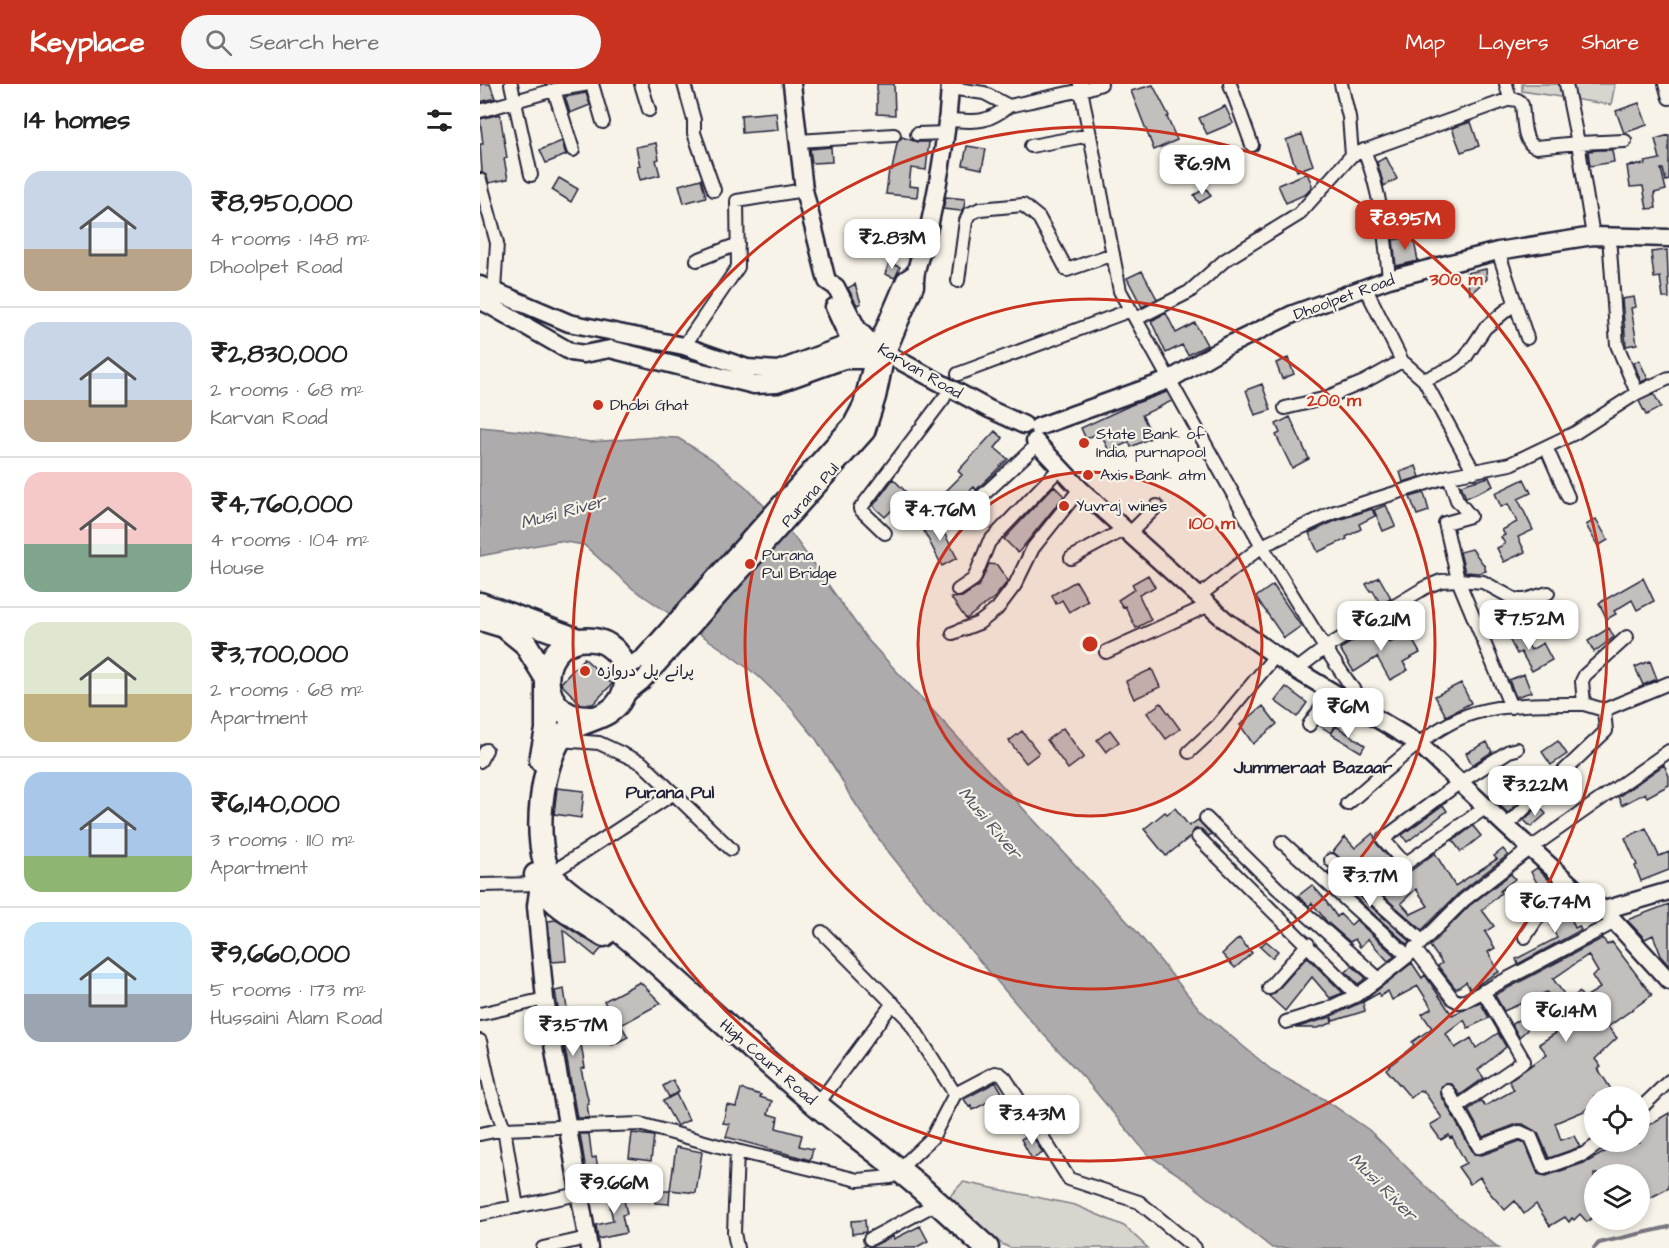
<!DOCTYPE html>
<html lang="en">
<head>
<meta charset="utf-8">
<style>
	:root { --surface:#fff; --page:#f6f6f6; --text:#222; --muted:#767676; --line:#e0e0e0; --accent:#c8321e }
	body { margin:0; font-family:"Architects Daughter","Playpen Sans Arabic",sans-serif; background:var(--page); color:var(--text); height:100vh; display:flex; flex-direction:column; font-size:22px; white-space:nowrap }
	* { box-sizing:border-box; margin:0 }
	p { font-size:20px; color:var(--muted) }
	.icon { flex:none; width:33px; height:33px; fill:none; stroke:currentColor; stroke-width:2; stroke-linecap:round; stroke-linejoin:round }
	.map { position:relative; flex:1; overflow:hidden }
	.panel { display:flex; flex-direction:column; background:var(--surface); width:480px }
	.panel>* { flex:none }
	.fabs { position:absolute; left:1104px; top:1002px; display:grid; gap:12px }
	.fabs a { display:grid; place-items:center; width:66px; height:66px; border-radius:50%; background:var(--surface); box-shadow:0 3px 9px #0003; font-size:30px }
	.price { position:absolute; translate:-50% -51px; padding:0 14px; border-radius:12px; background:#fff; color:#222; font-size:20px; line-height:39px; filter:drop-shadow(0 2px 3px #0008) }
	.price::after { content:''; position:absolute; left:50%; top:36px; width:18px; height:14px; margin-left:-9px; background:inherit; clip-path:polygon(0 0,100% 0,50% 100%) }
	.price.selected { background:var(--accent); color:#fff }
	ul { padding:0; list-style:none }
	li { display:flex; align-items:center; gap:18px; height:150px; padding:0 24px }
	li+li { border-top:2px solid var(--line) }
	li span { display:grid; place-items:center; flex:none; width:168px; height:120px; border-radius:18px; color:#555 }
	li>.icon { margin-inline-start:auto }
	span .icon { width:72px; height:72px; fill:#fffc; stroke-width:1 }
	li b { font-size:26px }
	h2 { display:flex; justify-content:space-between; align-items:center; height:72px; padding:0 24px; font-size:26px }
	header { display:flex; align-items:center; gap:36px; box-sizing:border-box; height:84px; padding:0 30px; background:var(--accent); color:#fff }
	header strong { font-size:28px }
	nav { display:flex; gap:33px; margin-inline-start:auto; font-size:21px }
	.search { width:420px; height:54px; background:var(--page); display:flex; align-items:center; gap:15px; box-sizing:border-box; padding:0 21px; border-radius:33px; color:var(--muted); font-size:22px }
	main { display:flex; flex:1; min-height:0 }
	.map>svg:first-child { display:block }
	.green { fill:#d8d5cf; stroke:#7d7c85; stroke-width:1.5 }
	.water { fill:#aeabad; stroke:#76747f; stroke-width:1.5 }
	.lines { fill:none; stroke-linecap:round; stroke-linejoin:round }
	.stream { stroke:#76747f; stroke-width:4 }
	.building { fill:#c2bfbd; stroke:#22223b; stroke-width:1.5; fill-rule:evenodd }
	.street-casing { stroke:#22223b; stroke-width:16 }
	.secondary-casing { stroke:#22223b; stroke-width:21 }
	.highway-casing { stroke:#22223b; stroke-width:27 }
	.street { stroke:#f7f3e8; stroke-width:12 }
	.secondary { stroke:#f7f3e8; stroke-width:16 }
	.highway { stroke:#f7f3e8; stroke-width:22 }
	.ring { fill:none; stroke:#c8321e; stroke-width:3 }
	.poi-dot { fill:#c8321e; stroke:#f7f3e8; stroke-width:2 }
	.labels { text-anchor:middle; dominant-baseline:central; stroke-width:4.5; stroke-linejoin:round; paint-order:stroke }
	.street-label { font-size:16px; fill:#22223b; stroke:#f7f3e8 }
	.poi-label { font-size:16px; fill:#22223b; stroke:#f7f3e8; text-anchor:start }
	.water-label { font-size:18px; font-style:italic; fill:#535263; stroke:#f7f3e8 }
	.neighbourhood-label { font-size:18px; font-weight:bold; fill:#22223b; stroke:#f7f3e8 }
	.centre { fill:#c8321e; stroke:#f7f3e8; stroke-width:3 }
	.ring-label { font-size:18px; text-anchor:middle; font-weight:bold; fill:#c8321e; stroke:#f7f3e8; stroke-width:4.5; stroke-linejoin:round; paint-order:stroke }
</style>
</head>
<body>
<header>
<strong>Keyplace</strong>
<div class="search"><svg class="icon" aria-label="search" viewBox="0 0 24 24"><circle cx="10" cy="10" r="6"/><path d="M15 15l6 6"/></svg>Search here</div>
<nav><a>Map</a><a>Layers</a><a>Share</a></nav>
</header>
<main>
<section class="panel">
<h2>14 homes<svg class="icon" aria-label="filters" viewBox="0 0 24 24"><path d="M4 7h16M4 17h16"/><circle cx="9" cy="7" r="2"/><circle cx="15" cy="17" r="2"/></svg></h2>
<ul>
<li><span style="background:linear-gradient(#c9d6e8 65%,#b9a48a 0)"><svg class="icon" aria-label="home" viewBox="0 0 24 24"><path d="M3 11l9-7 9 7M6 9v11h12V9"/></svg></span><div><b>₹8,950,000</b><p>4 rooms · 148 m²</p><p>Dhoolpet Road</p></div></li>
<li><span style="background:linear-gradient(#c9d6e8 65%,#b9a48a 0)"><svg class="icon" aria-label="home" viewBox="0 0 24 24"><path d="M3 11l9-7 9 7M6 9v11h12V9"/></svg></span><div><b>₹2,830,000</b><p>2 rooms · 68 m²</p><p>Karvan Road</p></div></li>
<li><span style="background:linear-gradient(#f6c9c9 60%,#7fa58c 0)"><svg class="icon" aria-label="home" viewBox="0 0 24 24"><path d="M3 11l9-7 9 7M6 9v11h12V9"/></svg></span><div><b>₹4,760,000</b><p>4 rooms · 104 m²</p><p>House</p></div></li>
<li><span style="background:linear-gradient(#dfe7d0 60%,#c2b280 0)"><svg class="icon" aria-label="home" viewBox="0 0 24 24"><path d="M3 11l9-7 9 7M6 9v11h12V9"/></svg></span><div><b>₹3,700,000</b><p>2 rooms · 68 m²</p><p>Apartment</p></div></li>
<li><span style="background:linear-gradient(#a9c7e8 70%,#8fb573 0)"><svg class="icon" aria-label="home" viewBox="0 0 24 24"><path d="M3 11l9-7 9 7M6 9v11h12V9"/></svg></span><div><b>₹6,140,000</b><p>3 rooms · 110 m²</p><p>Apartment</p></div></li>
<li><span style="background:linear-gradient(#bfe0f5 60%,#9aa5b1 0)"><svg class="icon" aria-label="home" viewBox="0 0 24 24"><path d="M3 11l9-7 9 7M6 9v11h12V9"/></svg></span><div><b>₹9,660,000</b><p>5 rooms · 173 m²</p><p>Hussaini Alam Road</p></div></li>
</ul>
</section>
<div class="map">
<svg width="1189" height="1164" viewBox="0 0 1189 1164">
	<rect width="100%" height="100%" fill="#f7f3e8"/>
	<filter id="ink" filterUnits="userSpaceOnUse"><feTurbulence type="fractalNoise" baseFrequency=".0167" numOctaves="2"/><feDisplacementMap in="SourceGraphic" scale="12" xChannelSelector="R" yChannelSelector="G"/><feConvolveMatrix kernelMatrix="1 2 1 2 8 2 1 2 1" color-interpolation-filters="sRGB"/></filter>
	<g filter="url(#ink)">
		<path class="green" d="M1042,0H1135L1131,21L1042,7Z
			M483,1098L595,1121L644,1142L668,1164H530L522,1160L468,1114Z"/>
		<path class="water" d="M0,343L41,347L110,358L176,353L198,354L232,375L266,403L314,453L387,555L657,848L721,927L794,988L844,1015L889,1046L969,1125L1019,1164H792L702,1093L667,1070L605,995L552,938L439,806L403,761L369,710L360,693L336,655L309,622L278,592L242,565L153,505L104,461L79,457L0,472Z"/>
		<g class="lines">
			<path class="stream" d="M1114,1164L1119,1159L1189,1143"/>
		</g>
		<path class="building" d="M0,0H10L15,14L0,18Z
			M397,0H414L415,31L397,30Z
			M673,1L689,32L687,33L697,56L674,66L651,7Z
			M106,9L110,21L90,29L85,13Z
			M1159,19L1167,41L1144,49L1136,27Z
			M745,22L753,39L727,50L719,34Z
			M296,28L298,46L262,49L261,31Z
			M20,30L27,74L24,75L28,95L9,99L6,91L0,88L2,87L0,60H3L0,35Z
			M991,38L999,62L981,68L972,44Z
			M822,50L833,81L817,87L806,56Z
			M1189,51V96L1186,97L1183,85H1181L1186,106L1174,109L1176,124L1167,125L1163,102L1150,103L1147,82L1165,80V78L1180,75L1175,55Z
			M422,53L437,58H449L446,86L431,84L429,102L438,103L437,113L406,110L409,86H412L417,59Z
			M82,57L86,71L66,79L60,66Z
			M176,59L179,75L176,76L180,91L160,96L157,83L160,82L156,63Z
			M487,62L506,65L502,85L483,81Z
			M351,63L352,78L332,79L330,65Z
			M1119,66H1132L1134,78L1110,82L1108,67Z
			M906,73L917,95L904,102L897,78Z
			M827,89L832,101L831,104L826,110L806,119L798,101Z
			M79,94L98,105L91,118L72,106Z
			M221,95L226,113L204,119L199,101Z
			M726,104L731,112L719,119L714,111Z
			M466,113L485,115L484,123L481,127L463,125Z
			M933,152L938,177L916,182L913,156Z
			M1187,166L1189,214H1183L1180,193L1174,194L1171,168Z
			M409,179L420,183L415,194L405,190Z
			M1006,185L1007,195L990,210L986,189Z
			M662,187L677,215L662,223L647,194Z
			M375,200L381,219L377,221L368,204Z
			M1154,213L1156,223L1151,224L1157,260L1146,262L1142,215Z
			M686,229L696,249L715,239L727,261L708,271L702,261L686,269L671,237Z
			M808,274L814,290L802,295L796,279Z
			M1159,276L1168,295L1161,298L1154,279Z
			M782,300L791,326L775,331L766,306Z
			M687,308L692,317L662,331L673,353L651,363L649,358L629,367L620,348L606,355L601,344L651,321Z
			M1174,310L1181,323L1166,331L1159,317Z
			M810,333L829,375L812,384L796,351L800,349L796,340Z
			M515,347L523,354L515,364L528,375L496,406L494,403L471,425H468L458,415L482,391L478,387Z
			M936,382L940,393L923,398L920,388Z
			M1009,393L1013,402L986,414L981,401Z
			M413,395L428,410L405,433L393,422Z
			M1044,395L1051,409L1038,415L1053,446L1038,453L1045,468L1024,478L1017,464L1025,460L1021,453L1025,451L1022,446L1037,438L1028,420L1021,423L1015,409Z
			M574,402L584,412L538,469L524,455Z
			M944,409L949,427L937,431L930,413Z
			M906,421L915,442L903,447L894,426Z
			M892,425L895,432L879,440L881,445L866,453L867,455L838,468L829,449L855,437Z
			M457,435L477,474L462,482L442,443Z
			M1116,435L1128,456L1118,462L1106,441Z
			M992,465L1004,481L1006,487L999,489L985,488L980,468Z
			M509,480L517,481L528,497L515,513L486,535L471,514L482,513L499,502Z
			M668,491L675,503L659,511L671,536L656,544L645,522L643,523L638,516L655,505L652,500Z
			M899,493L911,514L901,521L893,507H890L886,500Z
			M1163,494L1174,517L1157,526L1152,516L1134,527L1136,530L1127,535L1119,519Z
			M596,497L608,517L589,528L582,516L576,520L572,511Z
			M793,501L821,542L804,554L776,513Z
			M899,541L909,559L929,550L940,569L923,578L928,586L910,596L897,573L874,588L860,565Z
			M1039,544L1051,566L1063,559L1072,576L1052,587L1041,568L1037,570L1027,551Z
			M1129,544L1134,553L1114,568L1108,557Z
			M104,574L132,600L113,620H101L82,601L81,599Z
			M1170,577L1177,595L1163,601L1155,583Z
			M672,585L680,603L654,615L646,597Z
			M1044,590L1051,608L1036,613L1029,596Z
			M981,599L991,619L966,632L955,612Z
			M806,603L827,619L817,633L795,617Z
			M681,619L700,645L686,655L667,629Z
			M783,622L797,640L773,660L760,641Z
			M846,632L857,639L851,649L839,641Z
			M856,642L885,661L881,668L851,650Z
			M583,644L604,673L588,685L567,656Z
			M630,646L639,658L626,668L617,656Z
			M542,647L559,669L546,679L529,657Z
			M1078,657L1087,670L1071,681L1062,668Z
			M1007,658L1012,668L992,681L986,669Z
			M1184,681L1189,692V701L1167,713L1165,709L1142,721L1138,713Z
			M1025,695L1045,713L1028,729L1010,712Z
			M77,704L104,707L101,734L74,730Z
			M963,721L967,727L927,758L922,751Z
			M1059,722L1066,730L1051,743L1044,736Z
			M695,724L709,742L718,736L731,750L729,752L721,745H715L710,753L686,772L664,745L685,728L687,730Z
			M993,742L1001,752L981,768L973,757Z
			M1166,744L1179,772L1189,768V786L1161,797L1155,782L1157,781L1145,754Z
			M893,749L897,760L925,791L955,769L975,802L1017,775L1014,772L1023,765L1028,771L978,810L942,846L853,768L865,753L875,764ZM936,805L948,822L931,830L921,819Z
			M1057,784L1074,801L1062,808L1051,788Z
			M850,786L930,857L927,860L847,788Z
			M1031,790L1035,795L1020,807L1021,809L1002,826L1014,842L1005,848L1015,864L1008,868L1019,888L990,905L986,898L976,905L958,882L962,879L950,862L989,822Z
			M832,801L843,813L857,833L860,830L871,841L876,836L915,872L908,877L888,855L880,863L875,855L870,858L847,838L832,819L829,822L818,812Z
			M1189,820V881L1182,874L1173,851L1165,855L1147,836Z
			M1088,827L1095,844L1099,842L1101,846L1038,880L1036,875L1077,854L1069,837Z
			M76,836L117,862L122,864L115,872L83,846L86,877L72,878L68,837Z
			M759,854L772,869L755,884L742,870Z
			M1123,854L1127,861L1132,858L1172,911L1128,943L1137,954L1115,975L1121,983L1118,985L1131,1005L1122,1012H1114V1019L1104,1027L1075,1039L1081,1056L1094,1052L1100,1063L1069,1074L1058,1049L1043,1040H1037L1003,1053L988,1026L1001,1017L1005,1022L1034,1006L1029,997L1067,970L1059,960L1079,947L1060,922L1071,915L1067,908L1024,927L1015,911ZM1108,871L1118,888L1112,892L1120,904L1104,914L1099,908L1089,917L1073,895Z
			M786,857L798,867L792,874L780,863Z
			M827,873L863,909L850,914L832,893L805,927L789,912L795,909Z
			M932,879L942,894L945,891L972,931L1000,918L1009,934L988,944L984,936L966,950L975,964L991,954L996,964L1018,949L1026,963L998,986L1004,994L980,1011L972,1000H965L961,1003V1011L994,1070L1002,1071L1040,1057L1045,1059L1058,1090L1066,1092L1107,1078L1139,1060L1138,1058H1160V1046L1189,1029V1104L1160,1119V1090H1114V1132L1107,1138L1100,1130L1094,1136L1092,1134L1089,1138L1085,1133L1070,1142L1056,1120L1044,1130L1035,1117L1025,1126L1009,1108L1000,1093L990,1100L978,1083L986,1079L972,1053L970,1054L969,1051L961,1056L950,1041L962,1034L943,1006L942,1008L940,1006L931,1014L906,985L934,961L932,958L952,944L942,930L952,924L938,902L912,916L908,907L900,912L899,909L883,918L885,927L853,937L851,932L882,918Z
			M872,882L886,894L878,900L866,888Z
			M160,898L181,919L141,941L148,953L132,961L123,944L135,938L124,917Z
			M84,905L89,938L97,937L105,984L101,985L109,1020H107L109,1034H97L75,907Z
			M851,933L852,939L838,944H815Z
			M1041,934L1047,943V946L1039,953L1032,940Z
			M193,996L199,1008L189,1013L183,1002Z
			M516,998L523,1010L493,1026L491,1022L489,1023L484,1015Z
			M261,1005L281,1011L280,1013L292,1017L288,1030L298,1033L296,1044L322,1051L319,1062L333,1065L330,1076L246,1053L250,1040L243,1039L247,1021L256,1023Z
			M196,1010L209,1036L197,1042L183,1017Z
			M152,1049L174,1052L171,1077L149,1074Z
			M100,1050H109L112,1074L116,1073L121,1104L109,1105Z
			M551,1050L563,1069L552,1075L541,1055Z
			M196,1063L222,1068L216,1109L190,1106Z
			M141,1102L147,1130L142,1131L146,1149L118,1155L116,1141L133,1137L127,1105Z
			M175,1107H190L189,1120L175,1119Z
			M385,1136L386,1148L372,1150L371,1137Z
			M440,1142L448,1157L435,1164H380L385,1161L393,1162L413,1152L414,1155Z"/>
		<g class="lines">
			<g class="street-casing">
				<path id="street" d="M31,0L51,91
					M112,0L123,38
					M161,0L169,26
					M204,0L214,36V49L234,106
					M600,0L640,207L782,462L845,564L875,608L879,616L880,626
					M750,0L772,61
					M1185,0L1189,14
					M470,4L504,9L529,22L602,6L621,0
					M74,6L93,66
					M1030,15L1038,16L1042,21C1044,33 1042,59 1056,63L1098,59L1086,0
					M0,27L74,6L109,0
					M467,36C496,37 504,41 529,22
					M437,50L466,49
					M318,57L414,51
					M551,62L610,51
					M884,66C901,108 905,151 909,195
					M872,71L1030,15L1026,0
					M0,96L17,159L14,206L12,213
					M1113,152L1098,59L1145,57
					M1129,152L1137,261L1157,309
					M1018,167L1047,254
					M217,176L258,160
					M478,197L486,137L489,130L500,125L543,121L559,134L587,186L633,170
					M885,203L922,277L944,296
					M656,235L709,208L745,176L818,131L872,71L869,33L861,0
					M204,262L258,183L257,117L324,106
					M478,290L651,226
					M805,324L843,315L884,298L922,277
					M1066,363L1088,413
					M994,388L944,296L975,282L985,274L1005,244L1035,219
					M475,437L558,360
					M405,449L380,425L464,314
					M650,449L677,422
					M591,474L645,445
					M478,506L494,495L509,458L580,384
					M718,513L782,462L852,429L969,392L1030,380L1095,349L1157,309L1189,294
					M473,549L499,539L517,525L535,501L553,464L600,405
					M626,568L727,522
					M816,586L845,564L946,503L961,497L978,496L965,439L990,432L977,416L969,392
					M1031,623L978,496L1003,498L1036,516H1045L1068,509
					M1124,626L1189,599
					M829,641L852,609
					M79,656L119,659L162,679L251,765
					M709,668L737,642L796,571
					M0,677L6,666
					M867,720C902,691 950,642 994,629C1029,619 1068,620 1104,620L1102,597L1105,591L1147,553
					M1005,724L925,780L903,755L979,699L1029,667L1037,665
					M726,734L797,804L899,895L928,872L984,816L1051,764L1189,667
					M1026,742L1126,647L1124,626L1104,620
					M718,753L877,911L899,895
					M802,758L928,872
					M851,776L942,857
					M70,790L194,709
					M0,801L59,800
					M1045,853L1058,833L1101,810
					M934,864L973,915L979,918L985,917L1135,838
					M789,904L828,860
					M0,930L65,915
					M806,938L845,926L877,911
					M0,957L11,1008L24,1045L37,1123
					M968,1007L999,1063L1040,1048L1051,1053L1064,1084L1104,1070L1121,1058
					M475,1010L515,989L520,990L525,994L589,1095L659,1118L715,1164
					M337,1021L413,919
					M977,1023L1044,977L1003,907
					M1160,1025L1189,997
					M0,1050L24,1045L160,1040L257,1067L378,1096L411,1093L452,1054L475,1010L427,934L342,848
					M0,1130L99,1110
					M390,1155L448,1124
					M63,1164L107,1154
					M257,1164L254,1149L257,1067"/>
			</g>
			<g class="secondary-casing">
				<path id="secondary" d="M312,0L324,106L347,197L356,203L377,244L396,264L509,325L544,341
					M0,201L89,239L204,262L267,284L298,286L362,262L376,260L396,264
					M0,217L9,221L91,268L104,270L130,265L274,301L297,300L364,276H393
					M354,223L367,251L382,266
					M558,343L689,296L747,262L813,230L909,195L1018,167L1113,152L1189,154
					M555,357L600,405L745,536L816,586L939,660L1026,742L1101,810L1124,826L1189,897
					M145,583L162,575L372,340L382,321L396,264L425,196L434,190
					M142,613L161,598L178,580L386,348L397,313L406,270L435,202C434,181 445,163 449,143C459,97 468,48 470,0
					M63,796L59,800L56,822L65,915L109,1164
					M1124,826L1189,807"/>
			</g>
			<g class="highway-casing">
				<path id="highway" d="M0,520L98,556C109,555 119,555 128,561C145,572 151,596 142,613C131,636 103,634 86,648C61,670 51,763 71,791C81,805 98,815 112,825C131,840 150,855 168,871C224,921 280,973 337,1021C364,1044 393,1064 419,1086C450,1110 478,1138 507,1164
					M4,536L24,542L45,559L67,595V646L61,676
					M98,556C93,558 85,560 81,564C62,580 63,612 83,627C92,634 103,634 114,634
					M56,791C67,821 100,834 124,851"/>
			</g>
			<use href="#street" class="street"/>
			<use href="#secondary" class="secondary"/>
			<use href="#highway" class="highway"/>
		</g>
	</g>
	<circle cx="610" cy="560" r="172" fill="#c8321e" fill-opacity=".12"/>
	<g class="ring">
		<circle cx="610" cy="560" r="172"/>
		<circle cx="610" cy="560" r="345"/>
		<circle cx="610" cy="560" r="517"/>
	</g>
	<g class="poi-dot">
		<circle cx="118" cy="321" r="6"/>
		<circle cx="604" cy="359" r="6"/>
		<circle cx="608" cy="391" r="6"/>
		<circle cx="584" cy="422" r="6"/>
		<circle cx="270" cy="480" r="6"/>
		<circle cx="105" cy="587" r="6"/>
	</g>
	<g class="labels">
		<g class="street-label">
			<text transform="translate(864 213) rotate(-20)">Dhoolpet Road</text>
			<text transform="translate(440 287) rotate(30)">Karvan Road</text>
			<text transform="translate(330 411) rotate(-49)">Purana Pul</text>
			<text transform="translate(288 978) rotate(41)">High Court Road</text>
		</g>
		<g class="poi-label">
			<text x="130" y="321">Dhobi Ghat</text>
			<text x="616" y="350">State Bank of<tspan x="616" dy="18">India, purnapool</tspan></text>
			<text x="620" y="391">Axis Bank atm</text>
			<text x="596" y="422">Yuvraj wines</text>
			<text x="282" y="471">Purana<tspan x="282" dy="18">Pul Bridge</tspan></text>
			<text x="117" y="587">پرانے پل دروازہ</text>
		</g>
		<g class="water-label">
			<text transform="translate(83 428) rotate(-15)">Musi River</text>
			<text transform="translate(510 739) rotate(50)">Musi River</text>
			<text transform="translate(903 1103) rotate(45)">Musi River</text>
		</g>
		<g class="neighbourhood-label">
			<text x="833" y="683">Jummeraat Bazaar</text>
			<text x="190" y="708">Purana Pul</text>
		</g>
	</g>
	<circle cx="610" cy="560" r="9" class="centre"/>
	<g class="ring-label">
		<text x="976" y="201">300 m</text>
		<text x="854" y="322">200 m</text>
		<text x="732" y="445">100 m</text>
	</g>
</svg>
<div class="fabs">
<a><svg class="icon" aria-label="locate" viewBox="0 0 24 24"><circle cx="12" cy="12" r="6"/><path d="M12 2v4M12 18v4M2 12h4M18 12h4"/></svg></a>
<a><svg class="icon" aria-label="layers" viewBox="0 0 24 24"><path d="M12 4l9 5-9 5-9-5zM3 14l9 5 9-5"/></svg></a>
</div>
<b class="price" style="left:722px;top:112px">₹6.9M</b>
<b class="price selected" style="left:925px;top:167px">₹8.95M</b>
<b class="price" style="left:412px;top:186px">₹2.83M</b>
<b class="price" style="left:460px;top:458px">₹4.76M</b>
<b class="price" style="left:1049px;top:567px">₹7.52M</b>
<b class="price" style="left:901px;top:568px">₹6.21M</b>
<b class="price" style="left:868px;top:655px">₹6M</b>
<b class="price" style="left:1055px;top:733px">₹3.22M</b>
<b class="price" style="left:890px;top:824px">₹3.7M</b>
<b class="price" style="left:1075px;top:850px">₹6.74M</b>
<b class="price" style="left:1086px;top:959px">₹6.14M</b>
<b class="price" style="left:93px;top:973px">₹3.57M</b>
<b class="price" style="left:552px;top:1062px">₹3.43M</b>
<b class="price" style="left:134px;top:1131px">₹9.66M</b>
</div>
</main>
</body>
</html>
